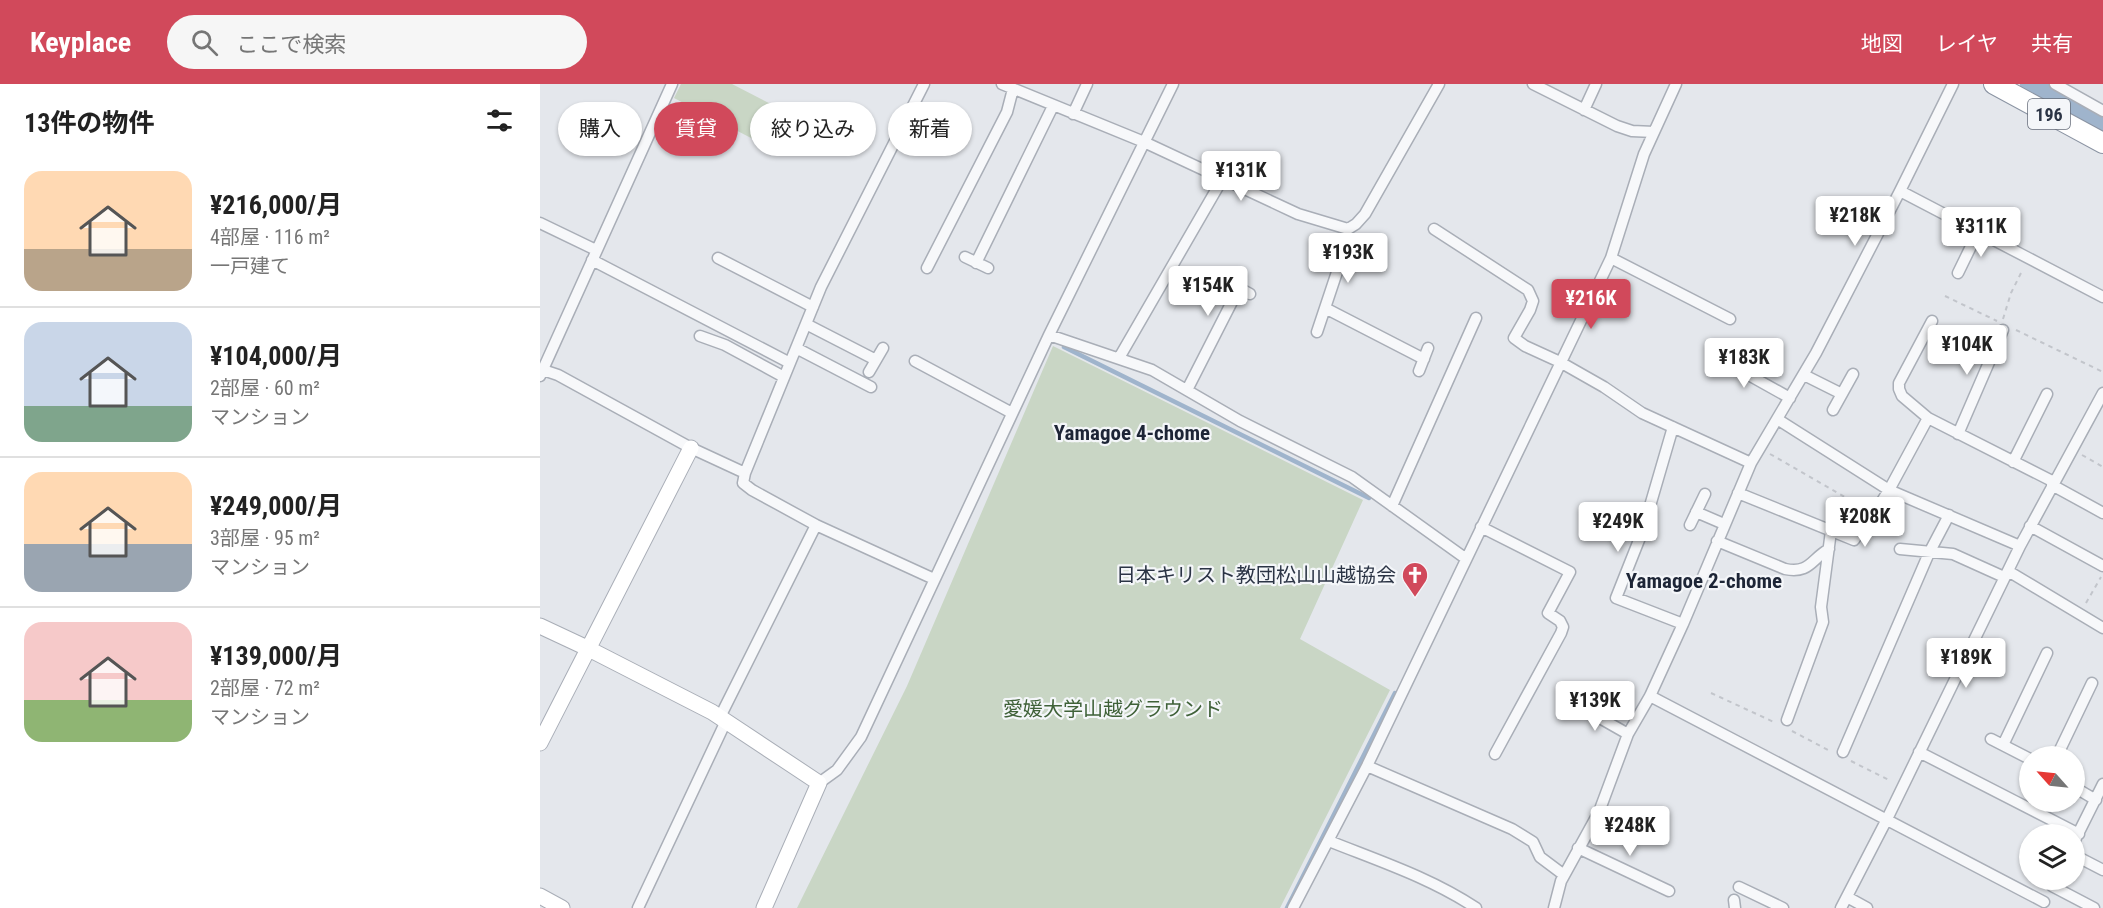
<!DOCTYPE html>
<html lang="ja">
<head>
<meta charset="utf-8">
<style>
	:root { --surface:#fff; --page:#f6f6f6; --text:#222; --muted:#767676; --line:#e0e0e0; --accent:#d1495b }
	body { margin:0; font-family:"Roboto Condensed","Noto Sans JP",sans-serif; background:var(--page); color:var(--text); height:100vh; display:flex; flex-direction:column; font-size:22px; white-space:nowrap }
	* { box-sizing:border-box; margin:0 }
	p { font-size:20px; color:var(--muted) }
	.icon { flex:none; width:33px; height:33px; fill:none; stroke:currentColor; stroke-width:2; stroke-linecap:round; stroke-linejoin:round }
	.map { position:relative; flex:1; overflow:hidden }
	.drawer { display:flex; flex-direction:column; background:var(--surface); width:540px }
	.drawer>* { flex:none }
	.banner { position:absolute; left:18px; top:18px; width:570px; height:54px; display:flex; gap:12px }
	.needle { width:39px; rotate:297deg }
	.fabs { position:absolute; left:1479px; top:662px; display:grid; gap:12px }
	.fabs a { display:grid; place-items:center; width:66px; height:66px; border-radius:50%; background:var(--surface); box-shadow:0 2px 4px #0004; font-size:30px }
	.price { position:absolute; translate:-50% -51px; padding:0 14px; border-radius:6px; background:#fff; color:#222; font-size:20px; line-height:39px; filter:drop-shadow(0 2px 3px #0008) }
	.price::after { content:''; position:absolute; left:50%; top:36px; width:18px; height:14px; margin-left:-9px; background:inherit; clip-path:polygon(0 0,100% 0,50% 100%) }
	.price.current { background:var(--accent); color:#fff }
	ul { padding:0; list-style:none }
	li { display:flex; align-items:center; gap:18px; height:150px; padding:0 24px }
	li+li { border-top:2px solid var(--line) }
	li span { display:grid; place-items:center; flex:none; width:168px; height:120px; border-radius:18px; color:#555 }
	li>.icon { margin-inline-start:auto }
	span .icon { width:72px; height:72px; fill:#fffc; stroke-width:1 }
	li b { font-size:26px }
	h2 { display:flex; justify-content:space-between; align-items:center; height:72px; padding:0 24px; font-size:26px }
	.chip { padding:0 21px; border-radius:27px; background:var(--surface); box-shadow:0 2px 4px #0004; font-size:21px; line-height:54px }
	.chip.current { background:var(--accent); color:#fff }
	header { display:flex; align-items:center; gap:36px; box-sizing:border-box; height:84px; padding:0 30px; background:var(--accent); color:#fff }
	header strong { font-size:28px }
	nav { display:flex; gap:33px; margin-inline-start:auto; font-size:21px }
	.search { width:420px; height:54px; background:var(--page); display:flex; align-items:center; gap:15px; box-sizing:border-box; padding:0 21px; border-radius:33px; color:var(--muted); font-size:22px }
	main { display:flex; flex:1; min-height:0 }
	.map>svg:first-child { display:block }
	.green { fill:#c9d6c5 }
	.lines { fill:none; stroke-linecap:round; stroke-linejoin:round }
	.stream { stroke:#9fb4cc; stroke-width:4.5 }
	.river { stroke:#9fb4cc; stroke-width:26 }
	.street-casing { stroke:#a9aeb7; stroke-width:13 }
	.secondary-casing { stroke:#a9aeb7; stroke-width:17 }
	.highway-casing { stroke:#8b94a3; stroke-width:22 }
	.path { stroke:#c2c5cb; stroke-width:2; stroke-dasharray:4.5 4.5; stroke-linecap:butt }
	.street { stroke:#f7f8fa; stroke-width:10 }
	.secondary { stroke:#fff; stroke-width:15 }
	.highway { stroke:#fff; stroke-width:20 }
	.labels { text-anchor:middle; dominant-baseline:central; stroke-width:4.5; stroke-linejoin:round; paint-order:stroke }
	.shield { fill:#f4f6f9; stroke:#676e7b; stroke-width:1.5 }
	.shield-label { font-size:18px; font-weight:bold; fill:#2b3445 }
	.poi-label { font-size:20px; fill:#2b3445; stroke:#f4f6f9; text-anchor:end }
	.park-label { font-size:20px; fill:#3f6138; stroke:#f4f6f9 }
	.neighbourhood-label { font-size:21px; font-weight:bold; fill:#1d2536; stroke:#f4f6f9 }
</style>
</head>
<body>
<header>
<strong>Keyplace</strong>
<div class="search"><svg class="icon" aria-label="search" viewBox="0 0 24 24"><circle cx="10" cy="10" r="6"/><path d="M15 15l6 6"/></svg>ここで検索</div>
<nav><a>地図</a><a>レイヤ</a><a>共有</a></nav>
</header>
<main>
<section class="drawer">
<h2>13件の物件<svg class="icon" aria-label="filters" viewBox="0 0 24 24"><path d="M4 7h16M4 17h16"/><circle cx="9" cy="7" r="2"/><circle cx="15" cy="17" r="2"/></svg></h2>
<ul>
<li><span style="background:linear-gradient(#ffd9b3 65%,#b9a48a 0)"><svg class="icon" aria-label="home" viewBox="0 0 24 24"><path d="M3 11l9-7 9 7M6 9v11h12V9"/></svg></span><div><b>¥216,000/月</b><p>4部屋 · 116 m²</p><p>一戸建て</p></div></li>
<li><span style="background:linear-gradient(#c9d6e8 70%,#7fa58c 0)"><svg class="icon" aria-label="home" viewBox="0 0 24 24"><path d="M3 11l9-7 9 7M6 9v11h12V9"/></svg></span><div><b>¥104,000/月</b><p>2部屋 · 60 m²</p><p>マンション</p></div></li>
<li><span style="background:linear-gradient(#ffd9b3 60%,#9aa5b1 0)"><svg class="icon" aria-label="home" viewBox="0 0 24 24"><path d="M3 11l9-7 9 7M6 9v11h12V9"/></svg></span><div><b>¥249,000/月</b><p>3部屋 · 95 m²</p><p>マンション</p></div></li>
<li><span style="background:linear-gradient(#f6c9c9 65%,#8fb573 0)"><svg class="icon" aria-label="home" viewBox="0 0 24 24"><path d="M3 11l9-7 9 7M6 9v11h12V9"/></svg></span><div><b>¥139,000/月</b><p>2部屋 · 72 m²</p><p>マンション</p></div></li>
</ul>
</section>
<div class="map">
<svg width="1563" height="824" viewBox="0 0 1563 824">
	<rect width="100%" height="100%" fill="#e4e7ec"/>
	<path class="green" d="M141,0H192L254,32L236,67L134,14Z
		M513,262L823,416L760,555L850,606L740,824H257L367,602Z"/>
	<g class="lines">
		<path class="stream" d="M524,263L829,414
			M747,824L855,609"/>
		<path class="river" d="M1493,0L1563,40"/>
		<g class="street-casing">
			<path id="street" d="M462,0L604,58L758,130L808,145L816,140L825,130L899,0
				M993,0L1077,42L1092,47L1114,48
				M1515,0L1563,27
				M1044,26L1056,0
				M533,30L547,0
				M1360,107L1563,213
				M0,139L56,166
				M894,145L988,206L993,217L990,226L974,254L985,262L1020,278L1064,303L1102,329L1211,379
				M425,173L448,184
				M178,174L273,223
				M1071,174L1190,235
				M52,176L250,279
				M436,179L513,22
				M387,184L467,28L473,5
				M1418,189L1438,148
				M785,224L884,275
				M1392,237L1359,299V305L1362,312L1388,334L1514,398
				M266,240L336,276
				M777,248L806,161L808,145
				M509,251L612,286L700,337L812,393L925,474
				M160,252L185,261L244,293
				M256,264L331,303
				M1173,271L1250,314
				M579,274L683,94
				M375,277L472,329
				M0,285L18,291L151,364L205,389L281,203L384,0
				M879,287L888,264
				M329,288L343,264
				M1264,291L1302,310
				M0,292L132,0
				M647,306L699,204L710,210
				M1293,326L1313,290
				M1237,335L1349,406L1480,462
				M1133,343L1103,446L1076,514L1143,540
				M1418,350L1463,246
				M1473,378L1507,310
				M205,389L203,399L212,406L276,441L394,495
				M1512,401L1563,429
				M1198,409L1314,456L1326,437L1334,430L1349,406L1388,334
				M852,422L936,234
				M1156,428L1184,440
				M1150,441L1165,410
				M1490,442L1563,482
				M941,443L1030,488L1008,529L1020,537L1023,543L1021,549L955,670
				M1177,457L1245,485C1270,490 1271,475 1289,465
				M1360,465L1413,470L1464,493
				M1468,487L1563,544
				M1110,612L1504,818
				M1037,621L1088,650
				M180,633L276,441
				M1247,636L1283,538L1281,523L1291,447
				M1451,655L1490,675
				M1463,661L1507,569
				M1303,668L1389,469L1409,431
				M1379,668L1539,750
				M1517,672L1552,599
				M827,682L972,745L993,758L1000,773L1024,791
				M279,699L297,686L321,653L509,251L633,0
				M1534,703L1556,716
				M789,757C839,777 891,794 936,824
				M1534,758L1563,700
				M1038,764L1129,807
				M1534,771L1563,786
				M1512,802L1554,824
				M1199,803L1243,824
				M1307,813L1327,824
				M1194,816L1195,824
				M98,824L186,637
				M753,824L827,682L1071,174L1104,70L1136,0
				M1014,824L1021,797L1059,728L1088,650L1110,612L1143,540L1211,379L1276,269L1360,107L1413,0
				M1301,824L1347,735L1480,462L1563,309"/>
		</g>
		<g class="secondary-casing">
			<path id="secondary" d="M0,542L47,564L172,628L279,699L224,824
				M0,659L151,364
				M0,812L22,824"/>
		</g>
		<g class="highway-casing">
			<path id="highway" d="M1454,0L1563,59"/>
		</g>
		<path class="path" d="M1405,212L1457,237
			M1463,235L1471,209L1483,185
			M1476,246L1563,288
			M1230,370L1324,424
			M1542,371L1563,383
			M1546,519L1561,493
			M1171,609L1236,639
			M1252,647L1290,667
			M1311,677L1351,697"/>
		<use href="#street" class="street"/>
		<use href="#secondary" class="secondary"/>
		<use href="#highway" class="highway"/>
	</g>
	<defs>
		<g id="church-pin" transform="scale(1.35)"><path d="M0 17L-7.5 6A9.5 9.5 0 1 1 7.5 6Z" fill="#d1495b" stroke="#f4f6f9"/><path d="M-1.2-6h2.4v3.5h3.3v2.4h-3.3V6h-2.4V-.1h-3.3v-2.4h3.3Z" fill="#fff"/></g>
	</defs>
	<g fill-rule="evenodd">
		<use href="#church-pin" x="875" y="491"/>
	</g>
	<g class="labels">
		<rect class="shield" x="1488" y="15" width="42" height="30" rx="4.5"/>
		<g class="shield-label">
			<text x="1509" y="30">196</text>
		</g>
		<g class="poi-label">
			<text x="856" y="491">日本キリスト教団松山山越協会</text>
		</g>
		<g class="park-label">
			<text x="573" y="625">愛媛大学山越グラウンド</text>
		</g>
		<g class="neighbourhood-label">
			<text x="592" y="349">Yamagoe 4-chome</text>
			<text x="1164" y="497">Yamagoe 2-chome</text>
		</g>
	</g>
</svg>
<div class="fabs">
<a><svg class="needle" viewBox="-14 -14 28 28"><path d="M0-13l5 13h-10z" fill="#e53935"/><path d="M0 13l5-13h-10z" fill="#767676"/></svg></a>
<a><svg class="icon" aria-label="layers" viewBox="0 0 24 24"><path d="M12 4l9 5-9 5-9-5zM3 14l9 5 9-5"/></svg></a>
</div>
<b class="price" style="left:701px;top:118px">¥131K</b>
<b class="price" style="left:1315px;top:163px">¥218K</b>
<b class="price" style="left:1441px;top:174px">¥311K</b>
<b class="price" style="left:808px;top:200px">¥193K</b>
<b class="price" style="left:668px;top:233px">¥154K</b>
<b class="price current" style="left:1051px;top:246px">¥216K</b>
<b class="price" style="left:1427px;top:292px">¥104K</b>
<b class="price" style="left:1204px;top:305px">¥183K</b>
<b class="price" style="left:1325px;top:464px">¥208K</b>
<b class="price" style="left:1078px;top:469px">¥249K</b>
<b class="price" style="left:1426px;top:605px">¥189K</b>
<b class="price" style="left:1055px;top:648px">¥139K</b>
<b class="price" style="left:1090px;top:773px">¥248K</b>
<div class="banner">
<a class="chip">購入</a>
<a class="chip current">賃貸</a>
<a class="chip">絞り込み</a>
<a class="chip">新着</a>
</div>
</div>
</main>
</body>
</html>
